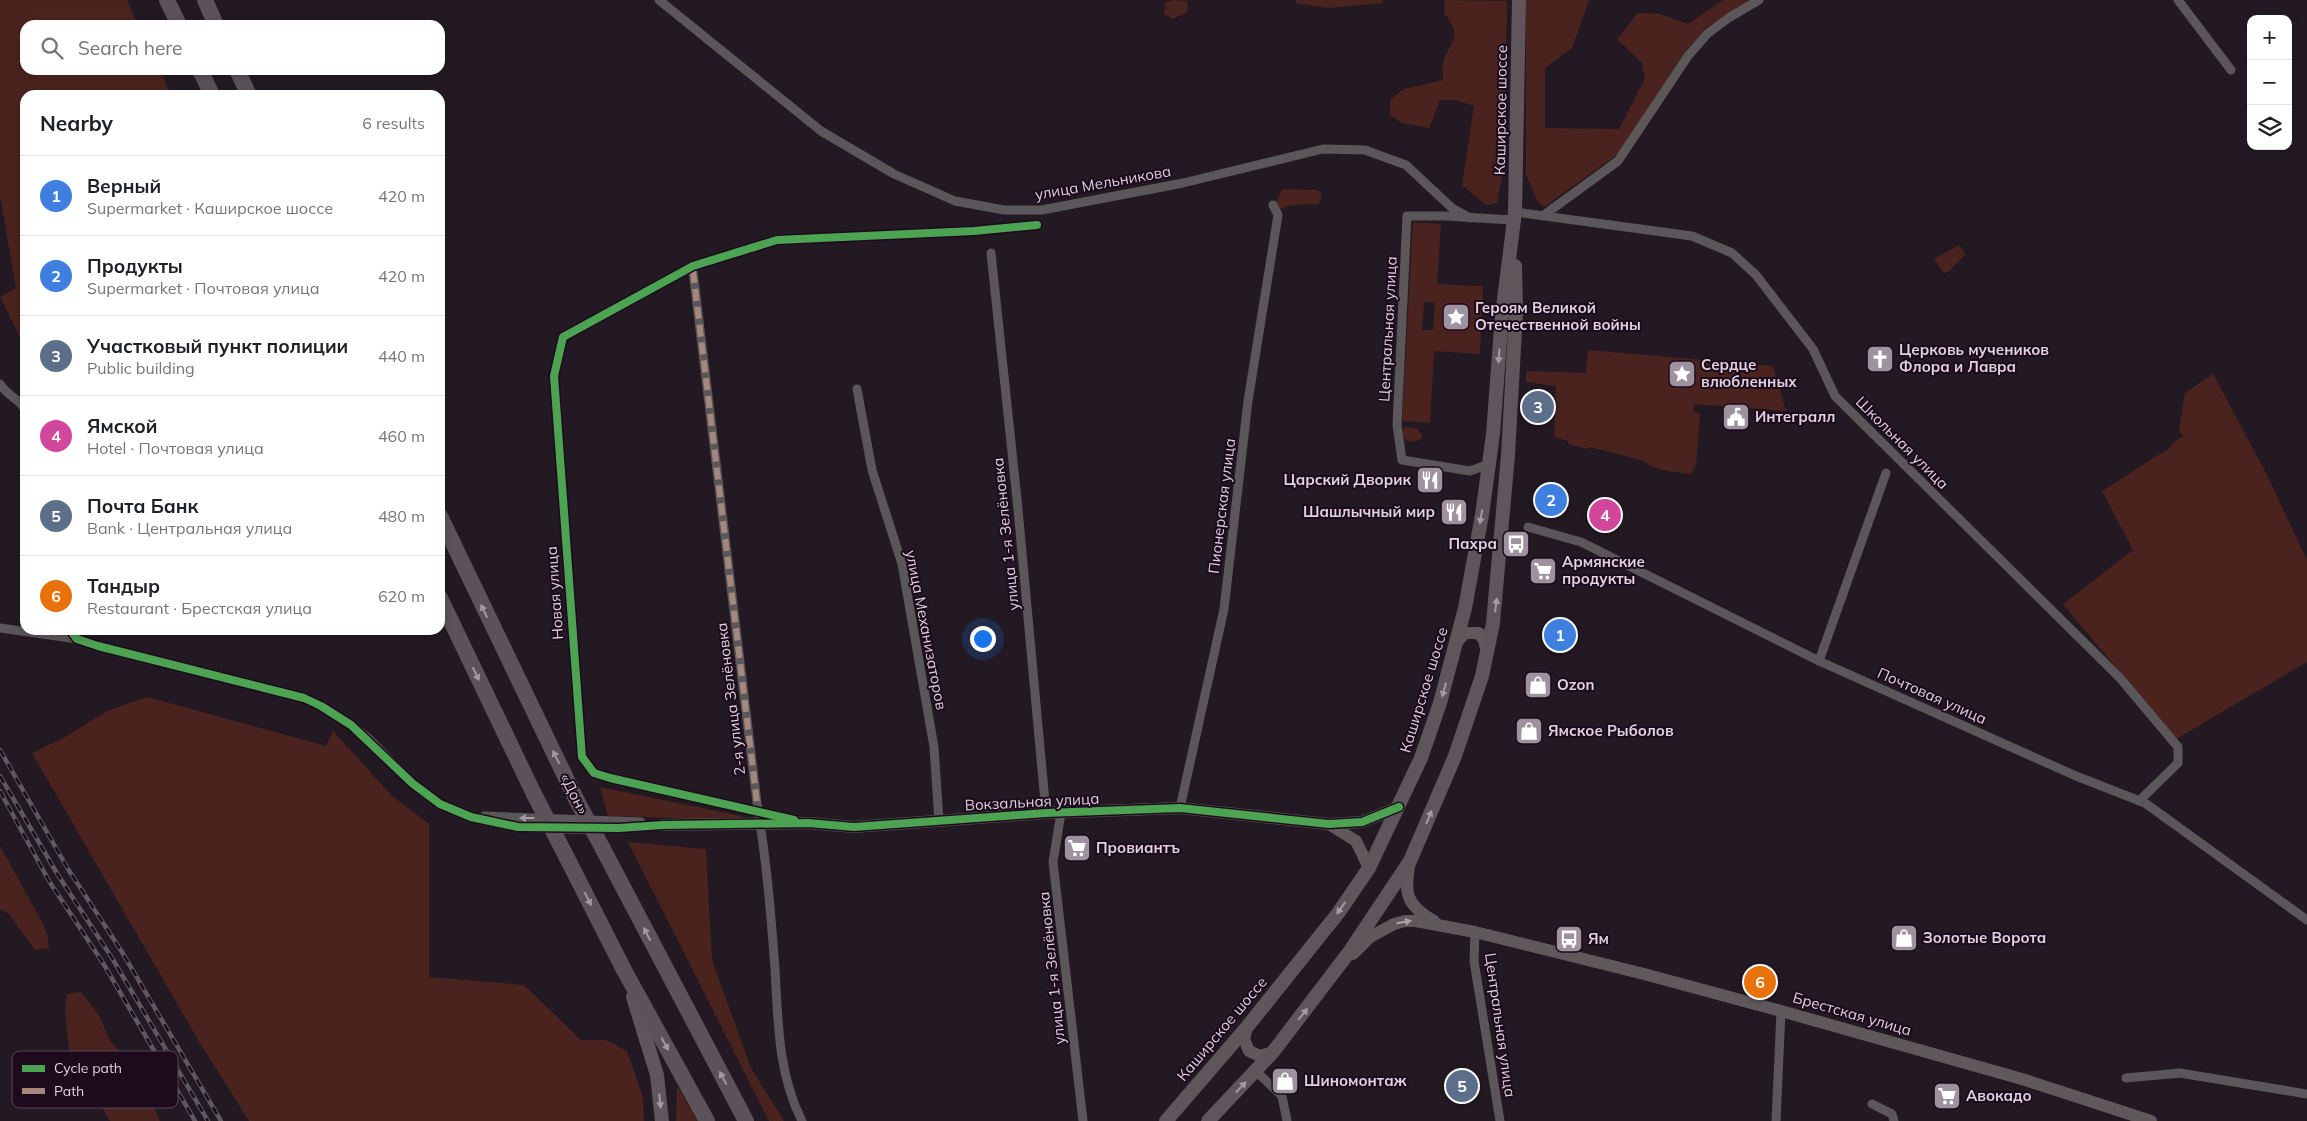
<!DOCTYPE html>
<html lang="en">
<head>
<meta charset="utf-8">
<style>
	:root { --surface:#fff; --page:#f2f2f2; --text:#202124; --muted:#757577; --line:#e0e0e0; --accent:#58545a }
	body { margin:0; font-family:Mulish,sans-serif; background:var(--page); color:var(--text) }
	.controls { position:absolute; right:15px; top:15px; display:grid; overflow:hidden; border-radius:10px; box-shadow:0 2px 8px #0003 }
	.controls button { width:45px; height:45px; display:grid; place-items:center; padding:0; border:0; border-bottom:1px solid var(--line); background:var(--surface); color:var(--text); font:25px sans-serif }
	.you { position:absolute; left:982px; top:638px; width:18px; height:18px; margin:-12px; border:4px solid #fff; border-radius:50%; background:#1a73e8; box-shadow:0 0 0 8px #1a73e833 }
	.badge { display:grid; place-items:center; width:32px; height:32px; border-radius:50%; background:var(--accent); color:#fff; font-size:16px; font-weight:700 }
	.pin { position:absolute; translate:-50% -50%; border:2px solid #fff; box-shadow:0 1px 5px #0006 }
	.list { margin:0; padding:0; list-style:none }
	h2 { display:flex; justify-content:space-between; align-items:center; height:65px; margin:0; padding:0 20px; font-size:21px }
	h2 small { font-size:16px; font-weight:400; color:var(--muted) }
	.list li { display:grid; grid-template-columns:32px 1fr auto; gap:15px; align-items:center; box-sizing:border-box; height:80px; padding:0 20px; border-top:1px solid var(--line) }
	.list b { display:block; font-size:19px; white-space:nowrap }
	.list p { margin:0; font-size:16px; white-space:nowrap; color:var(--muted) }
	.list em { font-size:16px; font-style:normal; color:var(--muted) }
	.icon { flex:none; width:28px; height:28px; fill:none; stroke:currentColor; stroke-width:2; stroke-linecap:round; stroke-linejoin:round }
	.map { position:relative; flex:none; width:2307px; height:1121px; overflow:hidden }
	.search { position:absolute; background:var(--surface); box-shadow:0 2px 8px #0003; left:20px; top:20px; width:425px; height:55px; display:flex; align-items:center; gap:12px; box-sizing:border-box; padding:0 18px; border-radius:15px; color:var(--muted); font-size:19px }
	.panel { position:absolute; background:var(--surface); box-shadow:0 2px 8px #0003; left:20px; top:90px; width:425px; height:545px; border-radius:15px }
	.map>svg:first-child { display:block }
</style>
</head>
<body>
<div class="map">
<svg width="2307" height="1121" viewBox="0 0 2307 1121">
	<rect width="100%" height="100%" fill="#231923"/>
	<g fill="#4b231e" fill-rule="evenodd">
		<path d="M0,0H127L138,25H25V70H160L171,95H25V347L0,297L16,288L0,195Z"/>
		<path d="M1174,0L1187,1L1188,11L1173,19L1164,14L1165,3Z"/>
		<path d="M1296,0H1383V3L1329,8L1295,3Z"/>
		<path d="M1445,0L1507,1L1504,164L1497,203L1486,205L1462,185L1474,106L1456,100H1440L1429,128L1402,123L1390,115V100L1404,89L1443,80C1443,75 1442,69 1443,64C1449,40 1465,39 1444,13Z"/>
		<path d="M1526,0H1589L1572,48L1545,68V128L1619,129L1645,79L1642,63L1617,39L1638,13L1660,14L1688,24L1723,0H1752L1706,28L1687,49L1618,154L1544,207L1537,201L1526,174Z"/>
		<path d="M1282,189L1316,190L1321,192V199L1318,204L1292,205L1280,209L1276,202Z"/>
		<path d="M1413,222L1441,224L1437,284L1483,286L1480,354L1434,351L1430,423L1402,421ZM1424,302L1435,303L1433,330H1422Z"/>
		<path d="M1959,245L1966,254L1949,271L1944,273L1934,259Z"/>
		<path d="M1588,350L1773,366L1786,411L1694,404L1693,411L1700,414L1696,465L1691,474C1679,473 1652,470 1644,461L1590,447L1588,449L1568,444V441L1554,437L1556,386L1526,382V371L1586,373Z"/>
		<path d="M2213,374L2266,473L2307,560V662L2176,739L2063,604L2133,550L2102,491L2171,447L2172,443L2183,436L2179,430L2185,393Z"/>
		<path d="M1404,427L1417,428L1422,435L1421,439L1413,442L1406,440L1402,434Z"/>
		<path d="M147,697L326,746L333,731L392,796L429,824V977L524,985L581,1040H606L627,1051L643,1097L644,1121H249L201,1045L32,753L65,737L107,711Z"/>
		<path d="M600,787L741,816V820L608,816Z"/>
		<path d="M628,842L706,849L712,960L751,1068L784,1121H769Z"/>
		<path d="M0,846L42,922L47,934L49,948L35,950L8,913L0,909Z"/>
		<path d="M81,992L99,1015L110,1041L121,1053L131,1082L144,1085L160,1121H110L97,1099L94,1086L69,1050L65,1008L67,994Z"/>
		<path d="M677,1085L697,1121H676Z"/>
	</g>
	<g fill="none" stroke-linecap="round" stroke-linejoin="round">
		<g stroke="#5b5659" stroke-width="9">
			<path d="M659,0L821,131L894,174L955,201L1004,210H1042L1183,183L1323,149L1365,150L1406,165L1452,208L1470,218"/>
			<path d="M2178,0L2231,70"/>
			<path d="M1515,212L1692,236L1732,253L1756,275L1813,349L1835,396L2120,678L2178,747V763L2139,801"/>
			<path d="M1544,215L1618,161L1688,56L1707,34L1730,17L1759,0"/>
			<path d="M991,253L1018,509L1046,813"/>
			<path d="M693,271L758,811C767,864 771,916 775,969C778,1021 778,1074 802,1121"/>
			<path d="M0,384C6,395 20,399 25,410"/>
			<path d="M857,389L872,470L902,564L934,747L939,821"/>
			<path d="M1489,464L1470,471L1402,460L1397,425L1407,216H1445L1513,220"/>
			<path d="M1528,527L1581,542L1819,661L2076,776L2145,803L2307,920"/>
			<path d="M0,628L77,639"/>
			<path d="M70,630L77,639L98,646L304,698C327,708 348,721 368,738C387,756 404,777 425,794C482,839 594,830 663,825"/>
			<path d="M1819,661L1886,473"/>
			<path d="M1180,808L1224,609L1248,401L1278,215L1273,205"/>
			<path d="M1061,813L1053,862L1083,1121"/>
			<path d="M484,816L641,822"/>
			<path d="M793,820L610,778L594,773L582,757L554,376L563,337L693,266L777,240L974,231L1037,225"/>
			<path d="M1475,932L1474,961L1500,1121"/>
			<path d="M1256,1071L1282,1096L1287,1121"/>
			<path d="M2126,1078L2180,1073L2307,1094"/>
			<path d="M1872,1104L1892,1114L1894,1121"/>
			<path d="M1776,1121L1781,1011"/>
		</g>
		<g stroke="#5f595c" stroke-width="12">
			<path d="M1456,643L1465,633H1479L1484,640L1487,653"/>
			<path d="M1329,824L1356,841L1369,868"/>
			<path d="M663,825L808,823L854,827L1046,813L1180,808L1329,824L1362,822L1399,807"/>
			<path d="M1410,861C1404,892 1405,905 1434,921"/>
			<path d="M1353,954L1370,937L1394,924L1405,921H1416L1475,932L1644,974L1781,1011L2022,1079L2151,1121"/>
			<path d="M1247,1027L1244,1039L1249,1051L1260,1056L1273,1052"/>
		</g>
		<g stroke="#5e565b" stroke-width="14">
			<path d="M633,997L657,1075L662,1121"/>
			<path d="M1166,1121L1247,1027L1339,912L1369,868L1421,758L1440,703L1465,608L1482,515L1493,434L1502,315L1515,212L1519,0"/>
			<path d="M1208,1121L1273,1052L1350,951L1410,861L1455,756L1482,676L1493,623L1508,455L1516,312L1515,266"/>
		</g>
		<g stroke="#5c5259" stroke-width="16">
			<path d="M167,0L179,25"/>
			<path d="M205,0L216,25"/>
			<path d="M200,70L212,95"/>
			<path d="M237,70L249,95"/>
			<path d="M440,516L577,801"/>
			<path d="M440,598L534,794"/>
			<path d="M603,849L746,1121"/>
			<path d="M566,856L624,970L707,1121"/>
		</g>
		<g stroke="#5e595e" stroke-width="4.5">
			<g id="rail">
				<path d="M0,750L68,869L122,952L221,1121"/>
				<path d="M0,776L58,875L112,958L208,1121"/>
				<path d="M0,791L49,881L103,963L195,1121"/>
			</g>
		</g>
		<use href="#rail" stroke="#1d0b1d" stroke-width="2.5" stroke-dasharray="8" stroke-linecap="butt"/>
		<g stroke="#5c5259" stroke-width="16">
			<path d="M534,794L566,856"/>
			<path d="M577,801L603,849"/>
		</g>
		<path stroke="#a5887d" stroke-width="6" stroke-dasharray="12 6" stroke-linecap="butt" d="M693,271L758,811"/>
		<g stroke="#1d0b1d" stroke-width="11">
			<g id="cycleway">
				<path d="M70,630L77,639L98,646L304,698L321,706L351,725L412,783L440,804L471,817L518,827L619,828L663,825L808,823L854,827L1046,813L1180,808L1329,824L1362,822L1399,807"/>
				<path d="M794,820L610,778L594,773L582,757L554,376L563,337L693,266L777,240L974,231L1037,225"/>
			</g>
		</g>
		<use href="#cycleway" stroke="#4ca352" stroke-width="8"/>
	</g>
	<defs><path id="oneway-solid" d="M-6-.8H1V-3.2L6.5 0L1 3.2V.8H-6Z" transform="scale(1.25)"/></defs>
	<g fill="#a59ba4">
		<use href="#oneway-solid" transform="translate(1499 356) rotate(94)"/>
		<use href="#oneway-solid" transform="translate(1481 517) rotate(99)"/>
		<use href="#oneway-solid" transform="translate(1496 605) rotate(-83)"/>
		<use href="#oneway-solid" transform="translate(1444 690) rotate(105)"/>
		<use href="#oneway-solid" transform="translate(1429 817) rotate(-68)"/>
		<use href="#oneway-solid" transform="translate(1341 908) rotate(125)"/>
		<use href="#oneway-solid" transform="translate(1303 1014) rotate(-51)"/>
		<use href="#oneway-solid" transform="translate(1241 1087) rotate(-46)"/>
		<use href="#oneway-solid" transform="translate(660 1101) rotate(84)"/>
	</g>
	<g fill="#a499a3">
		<use href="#oneway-solid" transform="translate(484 611) rotate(-115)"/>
		<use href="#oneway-solid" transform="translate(476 674) rotate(64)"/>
		<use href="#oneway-solid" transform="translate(556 757) rotate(-116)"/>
		<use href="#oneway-solid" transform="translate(588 899) rotate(63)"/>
		<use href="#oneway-solid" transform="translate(647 934) rotate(-117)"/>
		<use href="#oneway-solid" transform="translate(665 1044) rotate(61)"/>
		<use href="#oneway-solid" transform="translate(723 1078) rotate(-118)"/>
	</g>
	<use fill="#a49ba3" href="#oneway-solid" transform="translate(527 818) rotate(-180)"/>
	<use fill="#aca2ab" href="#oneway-solid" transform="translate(1404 922) rotate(-10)"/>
	<defs>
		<g id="sight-square" transform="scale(1.4375)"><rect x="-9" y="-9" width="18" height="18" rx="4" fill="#9d929d" stroke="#1d0b1d"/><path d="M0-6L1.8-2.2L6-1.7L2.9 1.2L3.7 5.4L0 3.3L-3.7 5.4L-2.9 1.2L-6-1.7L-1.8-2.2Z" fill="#fff"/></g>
		<g id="church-square" transform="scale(1.4375)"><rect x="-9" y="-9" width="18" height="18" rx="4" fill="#9d929d" stroke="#1d0b1d"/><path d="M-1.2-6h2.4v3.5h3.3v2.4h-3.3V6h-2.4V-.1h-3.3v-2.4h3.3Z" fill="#fff"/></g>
		<g id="civic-square" transform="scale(1.4375)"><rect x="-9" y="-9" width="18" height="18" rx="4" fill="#9d929d" stroke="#1d0b1d"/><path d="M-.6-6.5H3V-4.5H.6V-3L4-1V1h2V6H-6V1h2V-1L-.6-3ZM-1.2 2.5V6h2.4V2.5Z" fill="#fff"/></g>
		<g id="restaurant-square" transform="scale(1.4375)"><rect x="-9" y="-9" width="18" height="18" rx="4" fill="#9d929d" stroke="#1d0b1d"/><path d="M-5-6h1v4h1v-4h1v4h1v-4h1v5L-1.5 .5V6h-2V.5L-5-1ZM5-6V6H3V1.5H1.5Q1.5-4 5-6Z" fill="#fff"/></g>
		<g id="bus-square" transform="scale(1.4375)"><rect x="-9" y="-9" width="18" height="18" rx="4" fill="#9d929d" stroke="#1d0b1d"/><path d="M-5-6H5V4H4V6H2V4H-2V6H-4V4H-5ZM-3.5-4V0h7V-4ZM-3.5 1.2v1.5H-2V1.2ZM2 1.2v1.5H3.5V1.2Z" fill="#fff"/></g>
		<g id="supermarket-square" transform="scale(1.4375)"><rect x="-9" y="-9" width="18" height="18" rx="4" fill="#9d929d" stroke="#1d0b1d"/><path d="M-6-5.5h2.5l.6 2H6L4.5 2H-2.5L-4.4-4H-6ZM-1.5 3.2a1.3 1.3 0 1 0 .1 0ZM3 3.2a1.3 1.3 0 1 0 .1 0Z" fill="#fff"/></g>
		<g id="shop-square" transform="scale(1.4375)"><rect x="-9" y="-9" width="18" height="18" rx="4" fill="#9d929d" stroke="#1d0b1d"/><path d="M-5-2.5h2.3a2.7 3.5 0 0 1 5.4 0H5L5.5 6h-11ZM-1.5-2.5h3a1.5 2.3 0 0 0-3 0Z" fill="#fff"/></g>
	</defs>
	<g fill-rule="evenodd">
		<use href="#sight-square" x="1456" y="317"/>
		<use href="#church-square" x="1880" y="359"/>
		<use href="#sight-square" x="1682" y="374"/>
		<use href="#civic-square" x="1736" y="417"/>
		<use href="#restaurant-square" x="1430" y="480"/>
		<use href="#restaurant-square" x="1454" y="512"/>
		<use href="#bus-square" x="1516" y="544"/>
		<use href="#supermarket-square" x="1543" y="571"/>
		<use href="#shop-square" x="1538" y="685"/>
		<use href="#shop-square" x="1529" y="731"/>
		<use href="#supermarket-square" x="1077" y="848"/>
		<use href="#shop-square" x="1904" y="938"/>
		<use href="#bus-square" x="1569" y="939"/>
		<use href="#shop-square" x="1285" y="1081"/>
		<use href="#supermarket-square" x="1947" y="1096"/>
	</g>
	<g text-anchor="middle" stroke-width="4" stroke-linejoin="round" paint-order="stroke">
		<g font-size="15" fill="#dfd3df" stroke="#1d0b1d">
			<text transform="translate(1501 110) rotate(-89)" y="5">Каширское шоссе</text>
			<text transform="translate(1103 183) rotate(-10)" y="5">улица Мельникова</text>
			<text transform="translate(1388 329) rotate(-87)" y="5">Центральная улица</text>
			<text transform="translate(1902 443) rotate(45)" y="5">Школьная улица</text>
			<text transform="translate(1222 506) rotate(-83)" y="5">Пионерская улица</text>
			<text transform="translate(1006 534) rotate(-96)" y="5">улица 1-я Зелёновка</text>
			<text transform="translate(555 593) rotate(-94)" y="5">Новая улица</text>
			<text transform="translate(926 630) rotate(79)" y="5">улица Механизаторов</text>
			<text transform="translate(1424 690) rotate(-73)" y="5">Каширское шоссе</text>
			<text transform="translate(1932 696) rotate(24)" y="5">Почтовая улица</text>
			<text transform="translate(731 699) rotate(-97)" y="5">2-я улица Зелёновка</text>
			<text transform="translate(574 794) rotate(63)" y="5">«Дон»</text>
			<text transform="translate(1032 802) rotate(-3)" y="5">Вокзальная улица</text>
			<text transform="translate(1052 968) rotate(-96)" y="5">улица 1-я Зелёновка</text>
			<text transform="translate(1852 1014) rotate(16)" y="5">Брестская улица</text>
			<text transform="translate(1500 1025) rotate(82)" y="5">Центральная улица</text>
			<text transform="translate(1222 1029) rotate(-50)" y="5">Каширское шоссе</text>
		</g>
		<g font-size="15" font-weight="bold" fill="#dfd3df" stroke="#1d0b1d" text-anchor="start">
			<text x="1475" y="313">Героям Великой<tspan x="1475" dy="17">Отечественной войны</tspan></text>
			<text x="1899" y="355">Церковь мучеников<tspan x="1899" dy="17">Флора и Лавра</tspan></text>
			<text x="1701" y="370">Сердце<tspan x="1701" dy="17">влюбленных</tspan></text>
			<text x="1755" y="422">Интегралл</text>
			<text x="1411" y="485" text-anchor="end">Царский Дворик</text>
			<text x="1435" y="517" text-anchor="end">Шашлычный мир</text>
			<text x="1497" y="549" text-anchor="end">Пахра</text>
			<text x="1562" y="567">Армянские<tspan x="1562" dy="17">продукты</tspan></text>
			<text x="1557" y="690">Ozon</text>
			<text x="1548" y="736">Ямское Рыболов</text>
			<text x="1096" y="853">Провиантъ</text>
			<text x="1923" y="943">Золотые Ворота</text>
			<text x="1588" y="944">Ям</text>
			<text x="1304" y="1086">Шиномонтаж</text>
			<text x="1966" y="1101">Авокадо</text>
		</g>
	</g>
	<rect x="12" y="1051" width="166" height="57" rx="8" fill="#1d0b1d" stroke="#574757" stroke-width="1"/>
	<rect x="22" y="1065" width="23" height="7" fill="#4ca352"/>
	<rect x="22" y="1088" width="23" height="6" fill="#a5887d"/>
	<g font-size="14" fill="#dfd3df">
		<text x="54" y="1073">Cycle path</text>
		<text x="54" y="1096">Path</text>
	</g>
</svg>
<div class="controls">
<button>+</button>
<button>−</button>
<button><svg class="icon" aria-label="layers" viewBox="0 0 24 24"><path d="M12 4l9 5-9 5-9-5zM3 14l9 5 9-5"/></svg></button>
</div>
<div class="you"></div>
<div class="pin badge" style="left:1560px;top:635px;background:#3f7fe0">1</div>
<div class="pin badge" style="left:1551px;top:500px;background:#3f7fe0">2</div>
<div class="pin badge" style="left:1538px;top:407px;background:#5c6f8a">3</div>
<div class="pin badge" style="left:1605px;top:515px;background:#d1479c">4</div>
<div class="pin badge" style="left:1462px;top:1086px;background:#5c6f8a">5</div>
<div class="pin badge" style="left:1760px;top:982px;background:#e8710a">6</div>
<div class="search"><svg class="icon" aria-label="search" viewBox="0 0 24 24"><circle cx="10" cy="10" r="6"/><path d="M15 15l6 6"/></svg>Search here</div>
<section class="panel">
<h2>Nearby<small>6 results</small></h2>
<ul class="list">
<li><span class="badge" style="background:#3f7fe0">1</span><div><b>Верный</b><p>Supermarket · Каширское шоссе</p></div><em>420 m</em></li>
<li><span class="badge" style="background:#3f7fe0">2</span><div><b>Продукты</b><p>Supermarket · Почтовая улица</p></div><em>420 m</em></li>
<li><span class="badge" style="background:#5c6f8a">3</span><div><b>Участковый пункт полиции</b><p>Public building</p></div><em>440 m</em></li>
<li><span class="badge" style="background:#d1479c">4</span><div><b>Ямской</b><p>Hotel · Почтовая улица</p></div><em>460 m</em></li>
<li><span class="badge" style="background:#5c6f8a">5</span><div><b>Почта Банк</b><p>Bank · Центральная улица</p></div><em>480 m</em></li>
<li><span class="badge" style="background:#e8710a">6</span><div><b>Тандыр</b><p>Restaurant · Брестская улица</p></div><em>620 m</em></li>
</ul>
</section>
</div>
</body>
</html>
